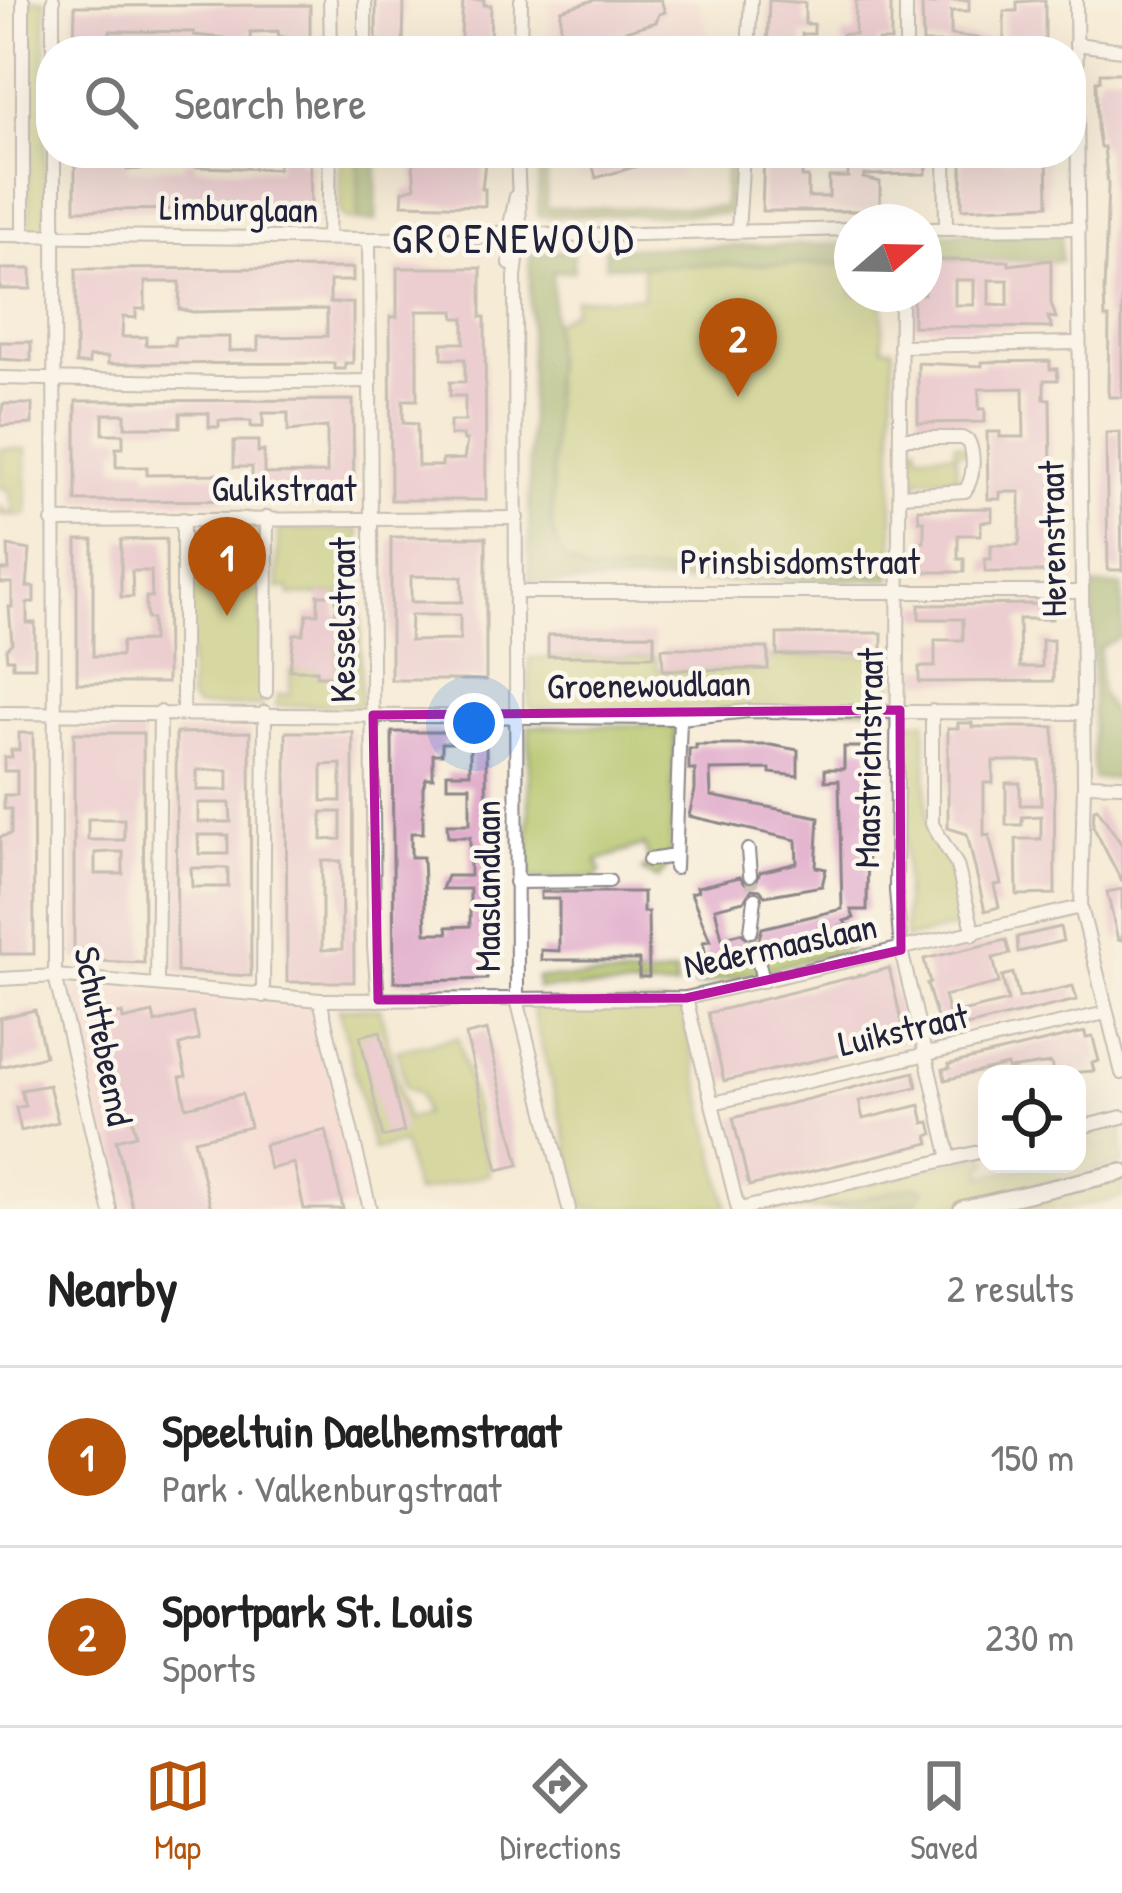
<!DOCTYPE html>
<html lang="en">
<head>
<meta charset="utf-8">
<style>
	:root { --surface:#fff; --page:#f2f2f2; --text:#222; --muted:#767676; --line:#e0e0e0; --accent:#b45309 }
	body { margin:0; font-family:"Patrick Hand",sans-serif; background:var(--page); color:var(--text) }
	.controls { position:absolute; right:36px; bottom:36px; display:grid; overflow:hidden; border-radius:24px; box-shadow:0 12px 48px #0002 }
	.controls button { width:108px; height:108px; display:grid; place-items:center; padding:0; border:0; border-bottom:3px solid var(--line); background:var(--surface); color:var(--text); font:60px sans-serif }
	.compass { position:absolute; left:834px; top:204px; width:108px; height:108px; border-radius:50%; background:var(--surface); box-shadow:0 12px 48px #0002; rotate:70deg }
	.you { position:absolute; left:474px; top:723px; width:42px; height:42px; margin:-30px; border:9px solid #fff; border-radius:50%; background:#1a73e8; box-shadow:0 0 0 18px #1a73e833 }
	.badge { display:grid; place-items:center; width:78px; height:78px; border-radius:50%; background:var(--accent); color:#fff; font-size:39px; font-weight:700 }
	.pin { position:absolute; translate:-50% -99px; filter:drop-shadow(0 3px 6px #0008) }
	.pin::after { content:''; position:absolute; top:63px; width:42px; height:36px; background:inherit; clip-path:polygon(0 0,100% 0,50% 100%) }
	.list { margin:0; padding:0; list-style:none }
	h2 { display:flex; justify-content:space-between; align-items:center; height:156px; margin:0; padding:0 48px; font-size:51px }
	h2 small { font-size:39px; font-weight:400; color:var(--muted) }
	.list li { display:grid; grid-template-columns:78px 1fr auto; gap:36px; align-items:center; box-sizing:border-box; height:180px; padding:0 48px; border-top:3px solid var(--line) }
	.list b { display:block; font-size:45px; white-space:nowrap }
	.list p { margin:0; font-size:39px; white-space:nowrap; color:var(--muted) }
	.list em { font-size:39px; font-style:normal; color:var(--muted) }
	.icon { flex:none; width:66px; height:66px; fill:none; stroke:currentColor; stroke-width:2; stroke-linecap:round; stroke-linejoin:round }
	.map { position:relative; flex:none; width:1122px; height:1209px; overflow:hidden }
	.search { position:absolute; background:var(--surface); box-shadow:0 12px 48px #0002; left:36px; right:36px; top:36px; height:132px; display:flex; align-items:center; gap:30px; box-sizing:border-box; padding:0 42px; border-radius:48px; color:var(--muted); font-size:45px }
	.sheet { height:516px; background:var(--surface) }
	nav { display:flex; justify-content:space-around; align-items:center; box-sizing:border-box; height:168px; border-top:3px solid var(--line); background:var(--surface); font-size:33px; color:var(--muted) }
	nav a { display:grid; justify-items:center; gap:6px }
	nav .on { color:var(--accent) }
	.map>svg:first-child { display:block }
</style>
</head>
<body>
<div class="map">
<svg width="1122" height="1209" viewBox="0 0 1122 1209">
	<rect width="100%" height="100%" fill="#fbf7ec"/>
	<filter id="ink" filterUnits="userSpaceOnUse"><feTurbulence type="fractalNoise" baseFrequency=".00833" numOctaves="2"/><feDisplacementMap in="SourceGraphic" scale="24" xChannelSelector="R" yChannelSelector="G"/><feConvolveMatrix kernelMatrix="1 2 1 2 8 2 1 2 1" color-interpolation-filters="sRGB"/></filter>
	<filter id="wash" filterUnits="userSpaceOnUse"><feTurbulence type="fractalNoise" baseFrequency=".004" numOctaves="4" result="noise"/><feDisplacementMap in="SourceGraphic" scale="48" xChannelSelector="R" yChannelSelector="G"/><feGaussianBlur stdDeviation="2.7" result="paint"/><feColorMatrix in="noise" values="0 0 0 0 0 0 0 0 0 0 0 0 0 0 0 0 0 1.4 0 .05"/><feComposite in="paint" operator="in"/></filter>
	<g filter="url(#wash)">
		<rect width="100%" height="100%" fill="#f6ebd6"/>
		<g fill="#f6cfd6">
			<path d="M550,0H698L713,50L549,51Z"/>
			<path d="M577,153H680L679,178H577Z"/>
			<path d="M76,986L314,1008L363,1209H122L71,994Z"/>
		</g>
		<g fill="#b1c164" stroke="#6a7250" stroke-width="3">
			<path d="M28,0H45L46,232L29,231Z"/>
			<path d="M359,153L358,221L348,220L340,214V154Z"/>
			<path d="M700,264H852V294H883V347L893,348V570L587,573L564,559L552,531L553,323L573,311L575,299L643,297V266Z"/>
			<path d="M955,443L964,446L967,452L956,453L957,478L966,479L963,486L954,488L953,478H918L917,489H911V444H917L918,453H954Z"/>
			<path d="M0,449H26L27,515H0V506L7,513L14,510L8,489L0,488Z"/>
			<path d="M257,528L262,533V706L196,707L189,698L192,529Z"/>
			<path d="M278,529L359,530L361,705L276,706L277,695L290,694V670L317,666L318,676H336V645H347V627L354,626V595H290L289,588H278Z"/>
			<path d="M892,655V708L533,709L529,705V658L655,657L658,670H762L763,657Z"/>
			<path d="M925,721L927,821L932,838L954,870L966,920L965,925L905,939V723Z"/>
			<path d="M675,725L670,862L658,879L642,871L650,863L644,845L597,861L601,871L596,878L529,879V726Z"/>
			<path d="M848,933L851,949L696,986L688,975L698,973V969Z"/>
			<path d="M676,973V988H537V978L649,977Z"/>
			<path d="M535,1005H682L727,1207L585,1209L533,1013Z"/>
			<path d="M339,1008H380L406,1119L424,1114L419,1093L406,1088L397,1050L458,1037L490,1174L415,1193L403,1143L373,1150Z"/>
			<path d="M1122,1122V1164L936,1209H886L917,1201L914,1186L821,1209H755L987,1154V1164H990L983,1166V1176L1042,1164H1077V1154L1091,1149L1094,1143L1077,1145V1133Z"/>
			<path d="M1122,1179V1197L1069,1209H995Z"/>
		</g>
		<g fill="#8ca75a" stroke="#57644a" stroke-width="3">
			<path d="M377,153L376,221H358L359,154L340,153Z"/>
			<path d="M539,153H547L546,208L724,207L726,153H736L735,214L538,216Z"/>
			<path d="M1061,228V261L924,259V234Z"/>
			<path d="M852,244V264L606,266L605,248Z"/>
			<path d="M573,249L574,271L553,272L552,531L564,559L587,573L892,570V579L529,584L530,255Z"/>
			<path d="M1092,586H1122V636L1100,648V691L1122,733V778L1093,779Z"/>
			<path d="M914,1186L924,1190L917,1201L886,1209H821Z"/>
		</g>
		<g id="blocks">
			<g fill="#e0a9ca" fill-rule="evenodd">
				<path d="M376,0H404L403,51H393V45L376,44Z"/>
				<path d="M463,0H484V5H491L490,51H460Z"/>
				<path d="M594,0H661L665,12L659,14L656,22L612,35L617,51H560L561,10Z"/>
				<path d="M769,0L805,3V24H814V34H802L803,49L767,51Z"/>
				<path d="M856,0L891,2V41H878V51L842,47V34H855Z"/>
				<path d="M935,0H969V11H951V35L994,40H1004V11H1017V2L1045,0V51H947V43H923L922,4H935Z"/>
				<path d="M310,5V51H298V40L279,36L278,31L250,32L251,48H224V38L194,35V32L110,31V51H93V41H74L75,6Z"/>
				<path d="M1100,73H1122V397H1109L1108,391L1109,318H1105L1104,292L1108,185L1104,147H1100L1097,127L1096,81H1100Z"/>
				<path d="M75,153H127V170L184,167V161H195V167L278,169L279,153H299V162H310L311,209H305V218H279V209L75,210Z"/>
				<path d="M412,153H486L482,189H485V206L402,204L403,191L415,187Z"/>
				<path d="M589,153H672V156L596,178Z"/>
				<path d="M764,153H777V160H802V177H808V197H829V177H848V153H857V157L915,153L927,155V168L925,174L864,175L863,178L880,182V211H762Z"/>
				<path d="M962,153H983V157L995,159H1025V153H1047L1048,205L962,209Z"/>
				<path d="M941,260L1009,261V265L1051,260V303L1056,318L1048,317L1052,328L913,326V294H924V264ZM955,280H974V305H955ZM989,280H1008V305L989,304Z"/>
				<path d="M353,268V281H330V303H353V363H345V369H334V363L108,364V357H89V364H76V269ZM145,282H180L179,309L193,312L327,309V336L258,337V350L229,351V337H175V345H146V337H122L123,317L136,318V309H145Z"/>
				<path d="M397,268H481V317H485L486,500H391L390,317H397ZM417,311H454L455,318H464V343H442V359H465V382H450V396H465V421H450V435H463L464,440H467L464,459L442,460V466H418L417,424L403,423V400H417Z"/>
				<rect x="0" y="269" width="31" height="20"/>
				<path d="M0,342H31V361L0,359Z"/>
				<path d="M1050,361V369H1057L1058,380H1044V399H1050L1052,552H1059L1060,565H1052V572H985V559H991V545H1018L1020,539V492H1000V499H988L987,432H1000V437H1024L1023,388L979,389V409H985V422L918,423V363L982,366V362Z"/>
				<path d="M353,400L354,500L76,501V401ZM180,413H209V427H219V421H251V427H263V413H288V431L327,427V473L264,474V451L258,452V441H234V467H252V487H230V474L147,475V467H116V448H123V434H103V414H125V427H180Z"/>
				<path d="M3,404H32V424L0,426Z"/>
				<path d="M1120,432L1122,570H1108L1106,433Z"/>
				<path d="M992,508V521L981,522V535H958V559H964V572H919V542H924V521H919L918,509Z"/>
				<path d="M391,537H486V680H391ZM411,576L462,577V602H411ZM411,615H460V640L410,641Z"/>
				<path d="M166,539L167,683H77V540H93V656H121L122,642L152,641V619H147L146,608V597H152L151,571H132L133,597H121V540Z"/>
				<path d="M8,546L30,550L27,587H34V602L27,603V623H35V667H13V659H7L6,649L12,643L9,607H12V583H0V570H9Z"/>
				<path d="M318,595H336V615H347V645H336V676H317V670H290L294,634H303L307,614H318Z"/>
				<path d="M1053,604L1052,619H1019L1020,667H1042V640H1053V681L919,682V667H935V640H963V619H919V605Z"/>
				<path d="M858,633H882V655H777V634Z"/>
				<path d="M654,634V656H548V635Z"/>
				<path d="M662,648H768V669L663,670Z"/>
				<path d="M958,723H972V727H1054L1055,894L1017,895L1016,839H1041V816L1022,817V825H1006V783H1020V805H1041L1040,761H993V783H984V836L989,835L1001,884L994,885L999,907L985,911L967,834L948,828V728H958Z"/>
				<path d="M450,727H467L471,734H486L487,979L394,982L392,732H450ZM442,743H470V773H447V786H470V824H447L448,837H470V876H447L442,889H470V926L447,927L448,933H426L423,857H411V833H423V787L426,778H433V754H442Z"/>
				<path d="M250,732L251,976L177,972L176,733ZM197,770H228V790H197ZM198,803H230L231,822H198ZM198,835H228V854H199ZM191,868H228V887H192Z"/>
				<path d="M286,732H353L354,982H287ZM341,764V801H322V765ZM322,812H341V839L322,840ZM322,861H341L342,949L322,950Z"/>
				<path d="M19,733H33L34,954H0V837L11,834V809H4V795H17V771H4V757H12L11,750H19Z"/>
				<path d="M74,733H143L144,963L74,960ZM88,819H124V840H88ZM109,852H123V874H95V853Z"/>
				<path d="M696,745H771L798,750V776L770,773V769L710,770L711,796L819,817L816,867L826,869L822,886L765,896L760,890L752,889L744,901L715,908L722,938L741,933L751,941L759,938L762,928L842,909L839,780L825,781V769H844V747H869L867,910H851L854,918L844,921L848,927L839,926L841,935L767,952L756,945L749,948L747,957L716,964L715,960L707,961L703,942L710,941L691,893L698,891L697,887L740,877L747,885L755,884L760,872L797,863L796,840L689,816L695,790V770H689V749H696Z"/>
				<path d="M1097,808L1122,845V882L1093,826L1094,809Z"/>
				<path d="M1122,889V940H1118L1107,892Z"/>
				<path d="M541,892H643V912H648L649,977H639V960H541V950L559,951V899H541Z"/>
				<path d="M1060,927L1063,941L1018,952L1017,937Z"/>
				<path d="M1006,940L1010,954L993,958L999,983L944,996L949,1015L1008,1001L1002,976L1013,973L1019,998L1073,986L1077,1000L941,1032L927,984L930,983L924,959Z"/>
				<path d="M889,968L906,1040L724,1081L708,1013Z"/>
				<path d="M35,1010L45,1056L0,1067V1018Z"/>
				<path d="M122,1013L123,1020L153,1013L155,1023L193,1013L199,1040L179,1045L186,1076L180,1077L186,1107L242,1094L250,1127L194,1140L211,1209H133L116,1140L136,1135L131,1113L122,1115L105,1044L101,1045L99,1034L103,1033L100,1018Z"/>
				<path d="M487,1030L519,1165L498,1170L466,1035Z"/>
				<path d="M380,1031L404,1132L383,1137L360,1036Z"/>
				<path d="M1085,1032L1086,1038L1093,1037L1095,1046L1099,1061L1092,1063L1094,1071L1054,1074L1051,1063L1008,1069L1007,1065L945,1080L943,1069L950,1068L949,1064Z"/>
				<path d="M914,1072L917,1087L859,1101L863,1119L920,1105L924,1123L930,1122L933,1134L928,1136L930,1143L749,1186L733,1118Z"/>
				<path d="M49,1085L58,1122L21,1131L16,1108L25,1106L21,1090Z"/>
				<path d="M326,1130L343,1209H304L294,1163L270,1169L264,1145Z"/>
			</g>
		</g>
	</g>
	<g filter="url(#ink)">
		<use href="#blocks" fill-opacity="0" stroke="#8c8688" stroke-width="3"/>
		<g fill="none" stroke-linecap="round" stroke-linejoin="round">
			<g stroke="#ccc3b7" stroke-width="12" stroke-dasharray="12 6" stroke-linecap="butt">
				<path d="M750,875L755,899"/>
				<path d="M751,931L757,955"/>
			</g>
			<g stroke="#8c8688" stroke-width="16">
				<g id="minor">
					<path d="M23,0V236"/>
					<path d="M53,0V51"/>
					<path d="M330,0L331,51"/>
					<path d="M906,0V51"/>
					<path d="M1076,0L1084,784L1081,907L1122,1073"/>
					<path d="M1076,44L1122,50"/>
					<path d="M365,51V0"/>
					<path d="M520,51L521,0"/>
					<path d="M748,51L751,0"/>
					<path d="M54,153L55,976L110,1209"/>
					<path d="M517,153L520,225"/>
					<path d="M945,153L946,229"/>
					<path d="M924,229L1079,228"/>
					<path d="M527,231L555,236"/>
					<path d="M738,231L743,153"/>
					<path d="M0,235L369,239L478,238L502,232"/>
					<path d="M328,239L330,153"/>
					<path d="M369,239L374,947L378,1000"/>
					<path d="M527,244L555,236L852,229"/>
					<path d="M518,252L515,277L517,999L569,1209"/>
					<path d="M510,264V251L501,238L510,225L516,196"/>
					<path d="M901,294L896,890L901,950L950,1159"/>
					<path d="M900,346L1079,343"/>
					<path d="M0,378L220,383L370,381"/>
					<path d="M901,438H962L969,442C975,456 974,478 965,491L901,495"/>
					<path d="M52,521L517,518"/>
					<path d="M517,592H1082"/>
					<path d="M266,692L267,517"/>
					<path d="M932,711V824L957,865L974,934"/>
					<path d="M183,712V519"/>
					<path d="M0,713L680,718L749,711L1083,713"/>
					<path d="M1084,784L1122,785"/>
					<path d="M748,850L750,875"/>
					<path d="M649,860L675,856"/>
					<path d="M675,868L680,718"/>
					<path d="M515,882L609,881"/>
					<path d="M751,931L755,899"/>
					<path d="M757,955L763,981"/>
					<path d="M0,979L55,976L320,1000L686,998L1081,907"/>
					<path d="M157,985L160,712"/>
					<path d="M263,996L265,712"/>
					<path d="M686,998L738,1209"/>
					<path d="M320,1000L370,1209"/>
					<path d="M713,1103L1106,1013"/>
					<path d="M1077,1128L1122,1117"/>
					<path d="M740,1209L987,1150"/>
				</g>
			</g>
			<g stroke="#8c8688" stroke-width="20">
				<path id="major" d="M962,1209L1122,1172"/>
			</g>
			<use href="#minor" stroke="#fff" stroke-width="12"/>
			<use href="#major" stroke="#fff" stroke-width="15"/>
		</g>
	</g>
	<path d="M0 0H1122V1209H0ZM900,710L901,950L686,998L378,1000L373,715Z" fill="#f6ebd6" fill-opacity=".55" fill-rule="evenodd"/>
	<path fill="none" stroke="#b5179e" stroke-width="9" stroke-linejoin="round" d="M900,710L901,950L686,998L378,1000L373,715Z"/>
	<g text-anchor="middle" stroke-width="9" stroke-linejoin="round" paint-order="stroke">
		<g font-size="36" fill="#22223b" stroke="#fbf7ec">
			<text transform="translate(239 208) rotate(1)" y="13">Limburglaan</text>
			<text x="284" y="501">Gulikstraat</text>
			<text transform="translate(1052 539) rotate(-91)" y="13">Herenstraat</text>
			<text x="800" y="574">Prinsbisdomstraat</text>
			<text transform="translate(342 620) rotate(-90)" y="13">Kesselstraat</text>
			<text transform="translate(649 684) rotate(-1)" y="13">Groenewoudlaan</text>
			<text transform="translate(868 758) rotate(-89)" y="13">Maastrichtstraat</text>
			<text transform="translate(487 886) rotate(-90)" y="13">Maaslandlaan</text>
			<text transform="translate(780 945) rotate(-12)" y="13">Nedermaaslaan</text>
			<text transform="translate(903 1029) rotate(-13)" y="13">Luikstraat</text>
			<text transform="translate(104 1036) rotate(79)" y="13">Schuttebeemd</text>
		</g>
		<g font-size="42" letter-spacing="3" fill="#22223b" stroke="#fbf7ec">
			<text x="514" y="253">GROENEWOUD</text>
		</g>
	</g>
</svg>
<div class="controls">
<button><svg class="icon" aria-label="locate" viewBox="0 0 24 24"><circle cx="12" cy="12" r="6"/><path d="M12 2v4M12 18v4M2 12h4M18 12h4"/></svg></button>
</div>
<svg class="compass" viewBox="-18 -18 36 36"><path d="M0-13l5 13h-10z" fill="#e53935"/><path d="M0 13l5-13h-10z" fill="#767676"/></svg>
<div class="you"></div>
<div class="pin badge" style="left:227px;top:616px">1</div>
<div class="pin badge" style="left:738px;top:397px">2</div>
<div class="search"><svg class="icon" aria-label="search" viewBox="0 0 24 24"><circle cx="10" cy="10" r="6"/><path d="M15 15l6 6"/></svg>Search here</div>
</div>
<section class="sheet">
<h2>Nearby<small>2 results</small></h2>
<ul class="list">
<li><span class="badge">1</span><div><b>Speeltuin Daelhemstraat</b><p>Park · Valkenburgstraat</p></div><em>150 m</em></li>
<li><span class="badge">2</span><div><b>Sportpark St. Louis</b><p>Sports</p></div><em>230 m</em></li>
</ul>
</section>
<nav>
<a class="on"><svg class="icon" aria-label="map" viewBox="0 0 24 24"><path d="M3 6l6-2 6 2 6-2v14l-6 2-6-2-6 2zM9 4v14M15 6v14"/></svg>Map</a>
<a><svg class="icon" aria-label="directions" viewBox="0 0 24 24"><path d="M12 3l9 9-9 9-9-9zM9 14v-3h6M13 9l2 2-2 2"/></svg>Directions</a>
<a><svg class="icon" aria-label="saved" viewBox="0 0 24 24"><path d="M7 4h10v16l-5-4-5 4z"/></svg>Saved</a>
</nav>
</body>
</html>
